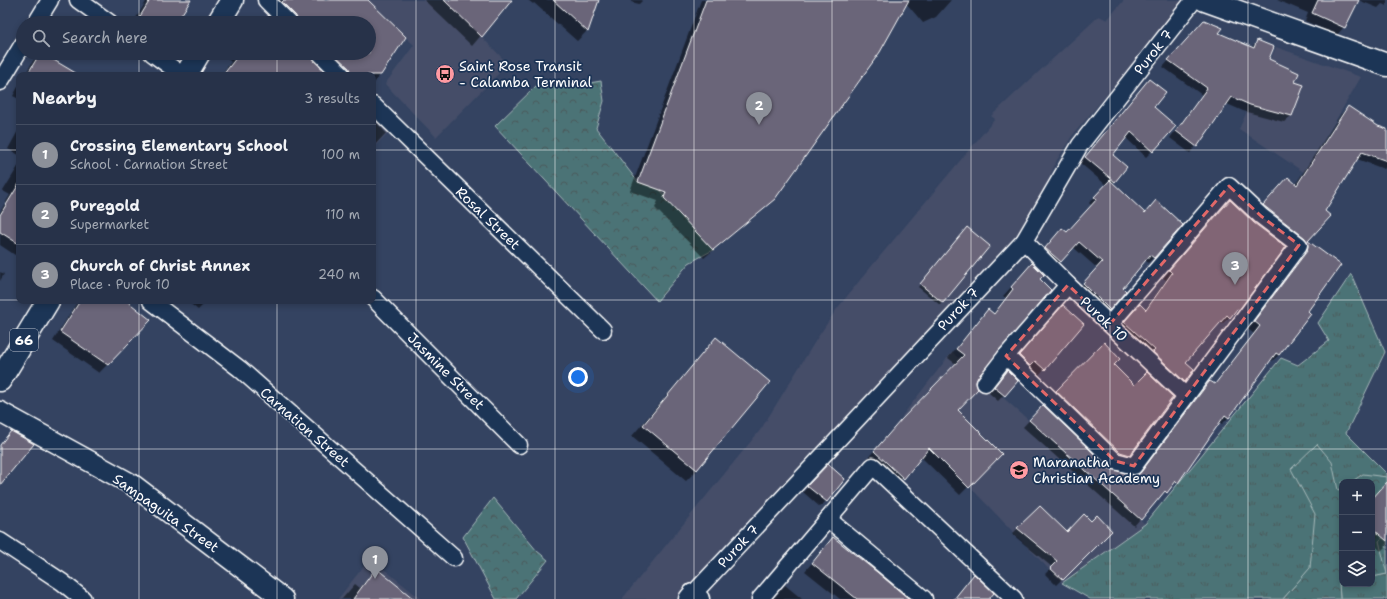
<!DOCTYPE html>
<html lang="en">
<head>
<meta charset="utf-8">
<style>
	:root { --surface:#273249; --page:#2f3a50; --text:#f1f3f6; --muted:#a4aab4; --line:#434d61; --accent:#8c9099 }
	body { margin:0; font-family:"Shantell Sans",sans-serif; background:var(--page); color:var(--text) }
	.controls { position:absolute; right:12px; bottom:12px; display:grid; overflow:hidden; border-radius:8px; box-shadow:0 2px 6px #0003 }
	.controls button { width:36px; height:36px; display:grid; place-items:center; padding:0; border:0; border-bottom:1px solid var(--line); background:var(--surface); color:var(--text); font:20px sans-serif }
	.you { position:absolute; left:578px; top:377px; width:14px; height:14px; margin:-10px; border:3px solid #fff; border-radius:50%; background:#1a73e8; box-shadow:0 0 0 6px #1a73e833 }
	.badge { display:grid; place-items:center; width:26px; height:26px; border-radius:50%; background:var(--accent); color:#fff; font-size:13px; font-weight:700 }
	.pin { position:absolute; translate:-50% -33px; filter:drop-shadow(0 1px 2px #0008) }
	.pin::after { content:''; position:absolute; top:21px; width:14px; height:12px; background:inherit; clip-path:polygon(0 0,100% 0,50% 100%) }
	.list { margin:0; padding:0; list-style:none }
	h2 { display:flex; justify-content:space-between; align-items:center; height:52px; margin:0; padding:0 16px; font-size:17px }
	h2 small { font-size:13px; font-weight:400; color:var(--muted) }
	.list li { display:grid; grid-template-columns:26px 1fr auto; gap:12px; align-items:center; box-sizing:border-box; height:60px; padding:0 16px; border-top:1px solid var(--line) }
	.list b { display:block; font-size:15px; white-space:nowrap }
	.list p { margin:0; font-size:13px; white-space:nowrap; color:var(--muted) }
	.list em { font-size:13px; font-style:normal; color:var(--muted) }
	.icon { flex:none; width:22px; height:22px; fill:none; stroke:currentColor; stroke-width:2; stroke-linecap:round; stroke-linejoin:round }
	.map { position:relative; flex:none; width:1387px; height:599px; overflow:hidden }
	.search { position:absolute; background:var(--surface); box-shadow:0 2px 6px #0003; left:16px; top:16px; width:360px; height:44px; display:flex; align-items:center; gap:10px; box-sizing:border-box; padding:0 14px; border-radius:22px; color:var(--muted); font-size:15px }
	.panel { position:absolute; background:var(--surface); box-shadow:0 2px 6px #0003; left:16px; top:72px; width:360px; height:232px; border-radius:8px }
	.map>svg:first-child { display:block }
</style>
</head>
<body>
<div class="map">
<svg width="1387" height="599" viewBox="0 0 1387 599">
	<defs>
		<pattern id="grass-tufts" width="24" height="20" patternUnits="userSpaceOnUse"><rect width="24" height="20" fill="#4c7376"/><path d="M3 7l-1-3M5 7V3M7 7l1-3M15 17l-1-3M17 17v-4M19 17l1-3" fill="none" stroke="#4c5a5b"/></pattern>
		<pattern id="forest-crowns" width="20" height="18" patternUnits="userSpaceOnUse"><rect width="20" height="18" fill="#4c7376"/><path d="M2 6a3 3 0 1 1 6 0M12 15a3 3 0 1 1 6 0" fill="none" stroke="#4c5a5b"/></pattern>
	</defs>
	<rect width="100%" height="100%" fill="#344361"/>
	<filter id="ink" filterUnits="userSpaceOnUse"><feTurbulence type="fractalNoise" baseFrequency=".025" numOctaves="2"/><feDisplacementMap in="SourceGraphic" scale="8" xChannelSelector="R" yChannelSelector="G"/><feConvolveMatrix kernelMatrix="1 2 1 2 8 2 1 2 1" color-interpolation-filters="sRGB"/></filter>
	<g filter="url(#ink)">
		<g fill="#444d68">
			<path d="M368,0H444L482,37L508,64L436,137L385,84L414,45Z"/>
			<path d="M1124,0H1177L1184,3L1072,136L1057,160L1019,247L810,455L726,545L678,599H622L761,429L816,340L836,310L860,280L995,119L991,116L1099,16L1107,20Z"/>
			<path d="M1276,47L1361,77L1305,173L1239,129Z"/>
			<path d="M373,118L388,133L373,148Z"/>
			<path d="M952,352L1145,524L1062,583L902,416Z"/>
			<path d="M370,558L421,599H338Z"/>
		</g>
		<g fill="url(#grass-tufts)" stroke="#a6b9ba">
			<path d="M1351,274L1385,352L1346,433L1387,474V482H1342V532L1283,599H1090L1062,583L1145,524L1281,358L1298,365L1329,341L1318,323Z"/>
			<path d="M1383,537L1387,541V599H1340L1339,583L1372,584V577L1386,574L1379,541Z"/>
		</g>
		<g fill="url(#forest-crowns)" stroke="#a6b9ba">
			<path d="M601,81L604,101L596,128L638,182L660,190L713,250L689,263L657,301L495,126L536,86L566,87Z"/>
			<path d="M1317,444L1332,462L1338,490L1342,488V582L1339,583L1340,599H1283L1310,568L1315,514L1291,469Z"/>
			<path d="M1363,474L1387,477V534L1379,541L1387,574L1372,577V482H1351Z"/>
			<path d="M493,498L537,551L548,560L516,599H496L463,537Z"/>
		</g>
		<g fill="#0007">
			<path d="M147,0H184L175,23H133Z"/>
			<path d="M267,0H366L405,37L373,85V75H221L231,62L227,58L232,53H369V23H277L270,15Z"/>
			<path d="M424,0H511L472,46Z"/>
			<path d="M528,0H598L587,31L577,41L534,3L533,4Z"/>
			<path d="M632,0H643L639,4L631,2Z"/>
			<path d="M701,0H951L936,17L923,23L906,3L764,208L704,258L655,208L658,201L630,191Z"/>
			<path d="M1277,0H1387V6L1382,4L1378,8L1358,0L1344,27L1337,35L1305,21L1308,13Z"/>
			<path d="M1198,28L1217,33L1251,48L1257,42L1268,60L1293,82L1303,86L1291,116L1284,122L1243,111L1227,104L1190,153L1170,138L1202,95L1163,67Z"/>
			<path d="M41,53L77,75H25L33,61Z"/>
			<path d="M19,85V99L13,96Z"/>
			<path d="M1144,86L1152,107V151L1146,157L1126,138L1112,155L1126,167L1112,184L1154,257L1148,263L1145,260L1122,288L1109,309L1104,315L1078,290L1097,268L1073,247L1055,267L1040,254L1056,235L1066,233L1092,206L1089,203L1106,185L1080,163Z"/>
			<path d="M1348,107L1378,127L1387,130V166L1384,169L1357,159L1324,211L1329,216L1306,241L1339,265L1279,355L1272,361L1270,360L1229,417L1222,424L1219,422L1177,482L1158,498L1134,526L1023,427L1036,413L1108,469L1131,476L1138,475L1202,390L1210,382L1214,385L1254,334L1248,329L1300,258L1302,253L1257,212L1281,185H1295L1341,114Z"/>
			<path d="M373,119L386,133L373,147Z"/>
			<path d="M19,129V155L8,149Z"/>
			<path d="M19,165V251L15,255L0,245V212L10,195L3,191Z"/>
			<path d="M1230,201L1238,309L1222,324L1220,322L1185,362L1193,369L1177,388L1118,330L1133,313L1145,310L1166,280L1163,278Z"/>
			<path d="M965,231L989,247L940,305L918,287Z"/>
			<path d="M0,272L4,274L0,281Z"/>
			<path d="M1024,273L977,377L956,410L1001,454L960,495L921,457L895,487L866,460L892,430L956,364L948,358L980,319L993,314L1006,298L1003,296Z"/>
			<path d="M78,301H125L150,321L99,373L53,341Z"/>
			<path d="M187,301H207L198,310Z"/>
			<path d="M1057,312L1083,324L1039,375L1029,366L1024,371L1014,362Z"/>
			<path d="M716,338L697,470L686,481L632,436Z"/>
			<path d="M1104,344L1112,365L1129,455L1124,460L1051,397Z"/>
			<path d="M1007,372L1017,381L998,401L989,393Z"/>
			<path d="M828,465L826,501L820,507L803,492Z"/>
			<path d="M1387,483V545L1381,551L1372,543V499Z"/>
			<path d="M1040,507L1066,533L1091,522L1111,531L1056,585L1045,574L1052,567L1012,534Z"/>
			<path d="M833,538L907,599H840L805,571Z"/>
			<path d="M376,569L413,599H342L355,584L360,588Z"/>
			<path d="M785,585L802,599H773Z"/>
		</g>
		<g fill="#6a6579" stroke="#fff">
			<path d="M150,0H191L176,23H136Z"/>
			<path d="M284,0H368L406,37L381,75H351L349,68L333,53H369V23H298L296,16L282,2Z"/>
			<path d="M444,0H512L482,37Z"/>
			<path d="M553,0H599L588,32Z"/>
			<path d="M706,0H909L880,52L775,199L713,250L664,198L666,192L638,182Z"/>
			<path d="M1318,0H1359L1345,28L1312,13Z"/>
			<path d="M268,16L276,23H261Z"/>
			<path d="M1204,20L1223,28L1219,33L1254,48L1257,40L1274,47L1269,59L1299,73L1295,82L1304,85L1292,116L1250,105L1232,97L1197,147L1176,131L1207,88L1168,60Z"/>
			<path d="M40,53H42L79,75H27Z"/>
			<path d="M240,53H311L313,60L329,75H223Z"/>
			<path d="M1149,79L1166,92L1154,107L1176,126L1153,152L1131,132L1113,155L1127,167L1115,182L1085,157Z"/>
			<path d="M1348,106L1378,126L1387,129V161L1362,152L1325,211L1331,216L1308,241L1341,265L1308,311L1311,314L1279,355L1276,353L1229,418L1225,415L1178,483L1176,481L1167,493L1165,491L1141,520L1029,420L1043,405L1109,468L1132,475H1137L1141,472L1209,382L1210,381L1215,384L1260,326L1254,321L1307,251L1308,246L1305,238L1263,205L1288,177L1297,185Z"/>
			<path d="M1110,180L1145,213L1156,200L1183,225L1154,258L1150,255L1123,288L1126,291L1110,310L1083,283L1102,262L1079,242L1061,262L1045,248L1062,228L1067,232L1097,199L1094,197Z"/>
			<path d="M19,184V244L0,232V215Z"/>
			<path d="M1230,200L1254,223L1286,247L1239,310L1237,309L1230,318L1227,315L1186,362L1194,369L1185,382L1153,352L1155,350L1124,322L1140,304L1146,310L1172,273L1169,270Z"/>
			<path d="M967,227L990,246L943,303L920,284Z"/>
			<path d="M1032,263L1044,275L1040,279L1051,290L978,377L976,382L978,389L958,410L1002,454L969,488L929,448L904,479L874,451L901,420L964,355L956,349L988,309L994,314L1013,289L1011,287Z"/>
			<path d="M80,301H127L151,320L108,365L60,332Z"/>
			<path d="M1063,305L1084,324L1045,370L1035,361L1030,366L1019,355Z"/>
			<path d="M716,337L770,382L697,470L643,425Z"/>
			<path d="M1104,342L1120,359L1114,365L1134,385L1147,372L1173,397L1130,455L1120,452L1056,391Z"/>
			<path d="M1007,370L1018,381L1005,396L994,387Z"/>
			<path d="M11,431L34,444L0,485V445Z"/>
			<path d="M828,464L845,479L827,502L807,486Z"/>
			<path d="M1387,482V541L1372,528V499Z"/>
			<path d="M1040,506L1067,532L1084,514L1091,521L1097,515L1112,531L1063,580L1050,568L1057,561L1017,528Z"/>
			<path d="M833,537L877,572L909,599H857L812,563Z"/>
			<path d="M376,568L414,599H353Z"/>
			<path d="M974,574L994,593L989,599H954Z"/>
		</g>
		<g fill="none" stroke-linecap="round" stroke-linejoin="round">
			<g stroke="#fff" stroke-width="19">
				<g id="minor">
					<path d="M78,0L110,23"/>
					<path d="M266,0L289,23"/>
					<path d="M36,23L50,0"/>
					<path d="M152,53L182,75"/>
					<path d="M320,53L342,75"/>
					<path d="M0,82L23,44"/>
					<path d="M373,105L603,330"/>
					<path d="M1024,241L1068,285L1186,396"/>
					<path d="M373,298L519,445"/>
					<path d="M151,301L240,369L454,558"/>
					<path d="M1006,356L1115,461L1134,466L1299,245L1261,216L1229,186L1110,324"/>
					<path d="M985,383L1006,356L1068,285"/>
					<path d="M828,519L924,599"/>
					<path d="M0,541L62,582L83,599"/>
					<path d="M693,594L1024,241L1080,145L1194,0"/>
					<path d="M760,599L873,466L1014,599"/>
				</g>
			</g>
			<g stroke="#fff" stroke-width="23">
				<g id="tertiary">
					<path d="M0,412L133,485L283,599"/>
					<path d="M689,599L693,594L699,599"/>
				</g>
			</g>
			<g stroke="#fff" stroke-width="25">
				<path id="secondary" d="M1205,0L1387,65"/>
			</g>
			<g stroke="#fff" stroke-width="25">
				<g id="primary">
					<path d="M218,23L232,0"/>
					<path d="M186,75L199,53"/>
					<path d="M0,380L48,301"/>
				</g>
			</g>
			<use href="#minor" stroke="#1d3557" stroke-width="16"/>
			<use href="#tertiary" stroke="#1d3557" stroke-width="20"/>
			<use href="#secondary" stroke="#1d3557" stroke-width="22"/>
			<use href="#primary" stroke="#1d3557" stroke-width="22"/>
		</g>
	</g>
	<path fill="#e26868" fill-opacity="0.2" stroke="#e26868" stroke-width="3" stroke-dasharray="8 5" stroke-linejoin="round" d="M1229,186L1261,216L1299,245L1134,466L1115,461L1006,356L1068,285L1110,324Z"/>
	<path fill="none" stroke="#fff" stroke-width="1" stroke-opacity="0.55" d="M139,0V23M277,0V23M416,0V599M555,0V599M694,0V599M832,0V599M971,0V599M1110,0V599M1248,0V599M139,53V75M277,53V75M0,150H19M373,150H1387M0,300H19M373,300H1387M139,301V599M277,301V599M0,449H1387"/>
	<defs>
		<g id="bus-disc" transform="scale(1)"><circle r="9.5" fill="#ff9aa2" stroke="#1d3557"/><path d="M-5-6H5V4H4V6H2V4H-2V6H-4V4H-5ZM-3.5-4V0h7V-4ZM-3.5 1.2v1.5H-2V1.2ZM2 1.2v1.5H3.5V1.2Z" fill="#111"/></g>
		<g id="school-disc" transform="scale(1)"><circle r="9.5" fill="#ff9aa2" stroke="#1d3557"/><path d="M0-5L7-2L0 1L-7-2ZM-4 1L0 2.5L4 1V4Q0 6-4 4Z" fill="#111"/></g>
	</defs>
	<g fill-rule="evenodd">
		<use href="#bus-disc" x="445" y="74"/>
		<use href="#school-disc" x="1019" y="470"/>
	</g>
	<g text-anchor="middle" stroke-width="3.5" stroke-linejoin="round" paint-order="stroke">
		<rect fill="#1d3557" stroke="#bbc2cd" stroke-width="1" x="10" y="329" width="28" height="22" rx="3"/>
		<g font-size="13" font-weight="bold" fill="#fff">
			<text x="24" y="345">66</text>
		</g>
		<g font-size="14" fill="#fff" stroke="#1d3557">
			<text transform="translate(1153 52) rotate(-52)" y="5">Purok 7</text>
			<text transform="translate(488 218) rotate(44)" y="5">Rosal Street</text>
			<text transform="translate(958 309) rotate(-47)" y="5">Purok 7</text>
			<text transform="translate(1104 319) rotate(43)" y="5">Purok 10</text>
			<text transform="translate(446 371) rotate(45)" y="5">Jasmine Street</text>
			<text transform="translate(305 427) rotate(41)" y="5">Carnation Street</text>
			<text transform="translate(166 513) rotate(35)" y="5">Sampaguita Street</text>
			<text transform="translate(738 546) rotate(-47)" y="5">Purok 7</text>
		</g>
		<g font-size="14" fill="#fff" stroke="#1d3557" text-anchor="start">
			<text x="459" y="71">Saint Rose Transit<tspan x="459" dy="16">- Calamba Terminal</tspan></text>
			<text x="1033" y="467">Maranatha<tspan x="1033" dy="16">Christian Academy</tspan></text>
		</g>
	</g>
</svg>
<div class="controls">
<button>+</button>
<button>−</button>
<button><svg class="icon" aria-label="layers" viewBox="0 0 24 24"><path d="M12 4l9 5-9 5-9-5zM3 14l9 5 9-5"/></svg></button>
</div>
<div class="you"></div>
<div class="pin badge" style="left:375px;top:579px">1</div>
<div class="pin badge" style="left:759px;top:125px">2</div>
<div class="pin badge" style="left:1235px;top:285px">3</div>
<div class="search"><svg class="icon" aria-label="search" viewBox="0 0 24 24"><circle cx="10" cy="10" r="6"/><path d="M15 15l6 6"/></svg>Search here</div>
<section class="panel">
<h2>Nearby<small>3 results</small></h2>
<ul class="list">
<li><span class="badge">1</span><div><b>Crossing Elementary School</b><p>School · Carnation Street</p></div><em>100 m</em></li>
<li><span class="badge">2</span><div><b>Puregold</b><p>Supermarket</p></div><em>110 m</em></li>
<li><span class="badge">3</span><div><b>Church of Christ Annex</b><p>Place · Purok 10</p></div><em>240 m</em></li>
</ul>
</section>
</div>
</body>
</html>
